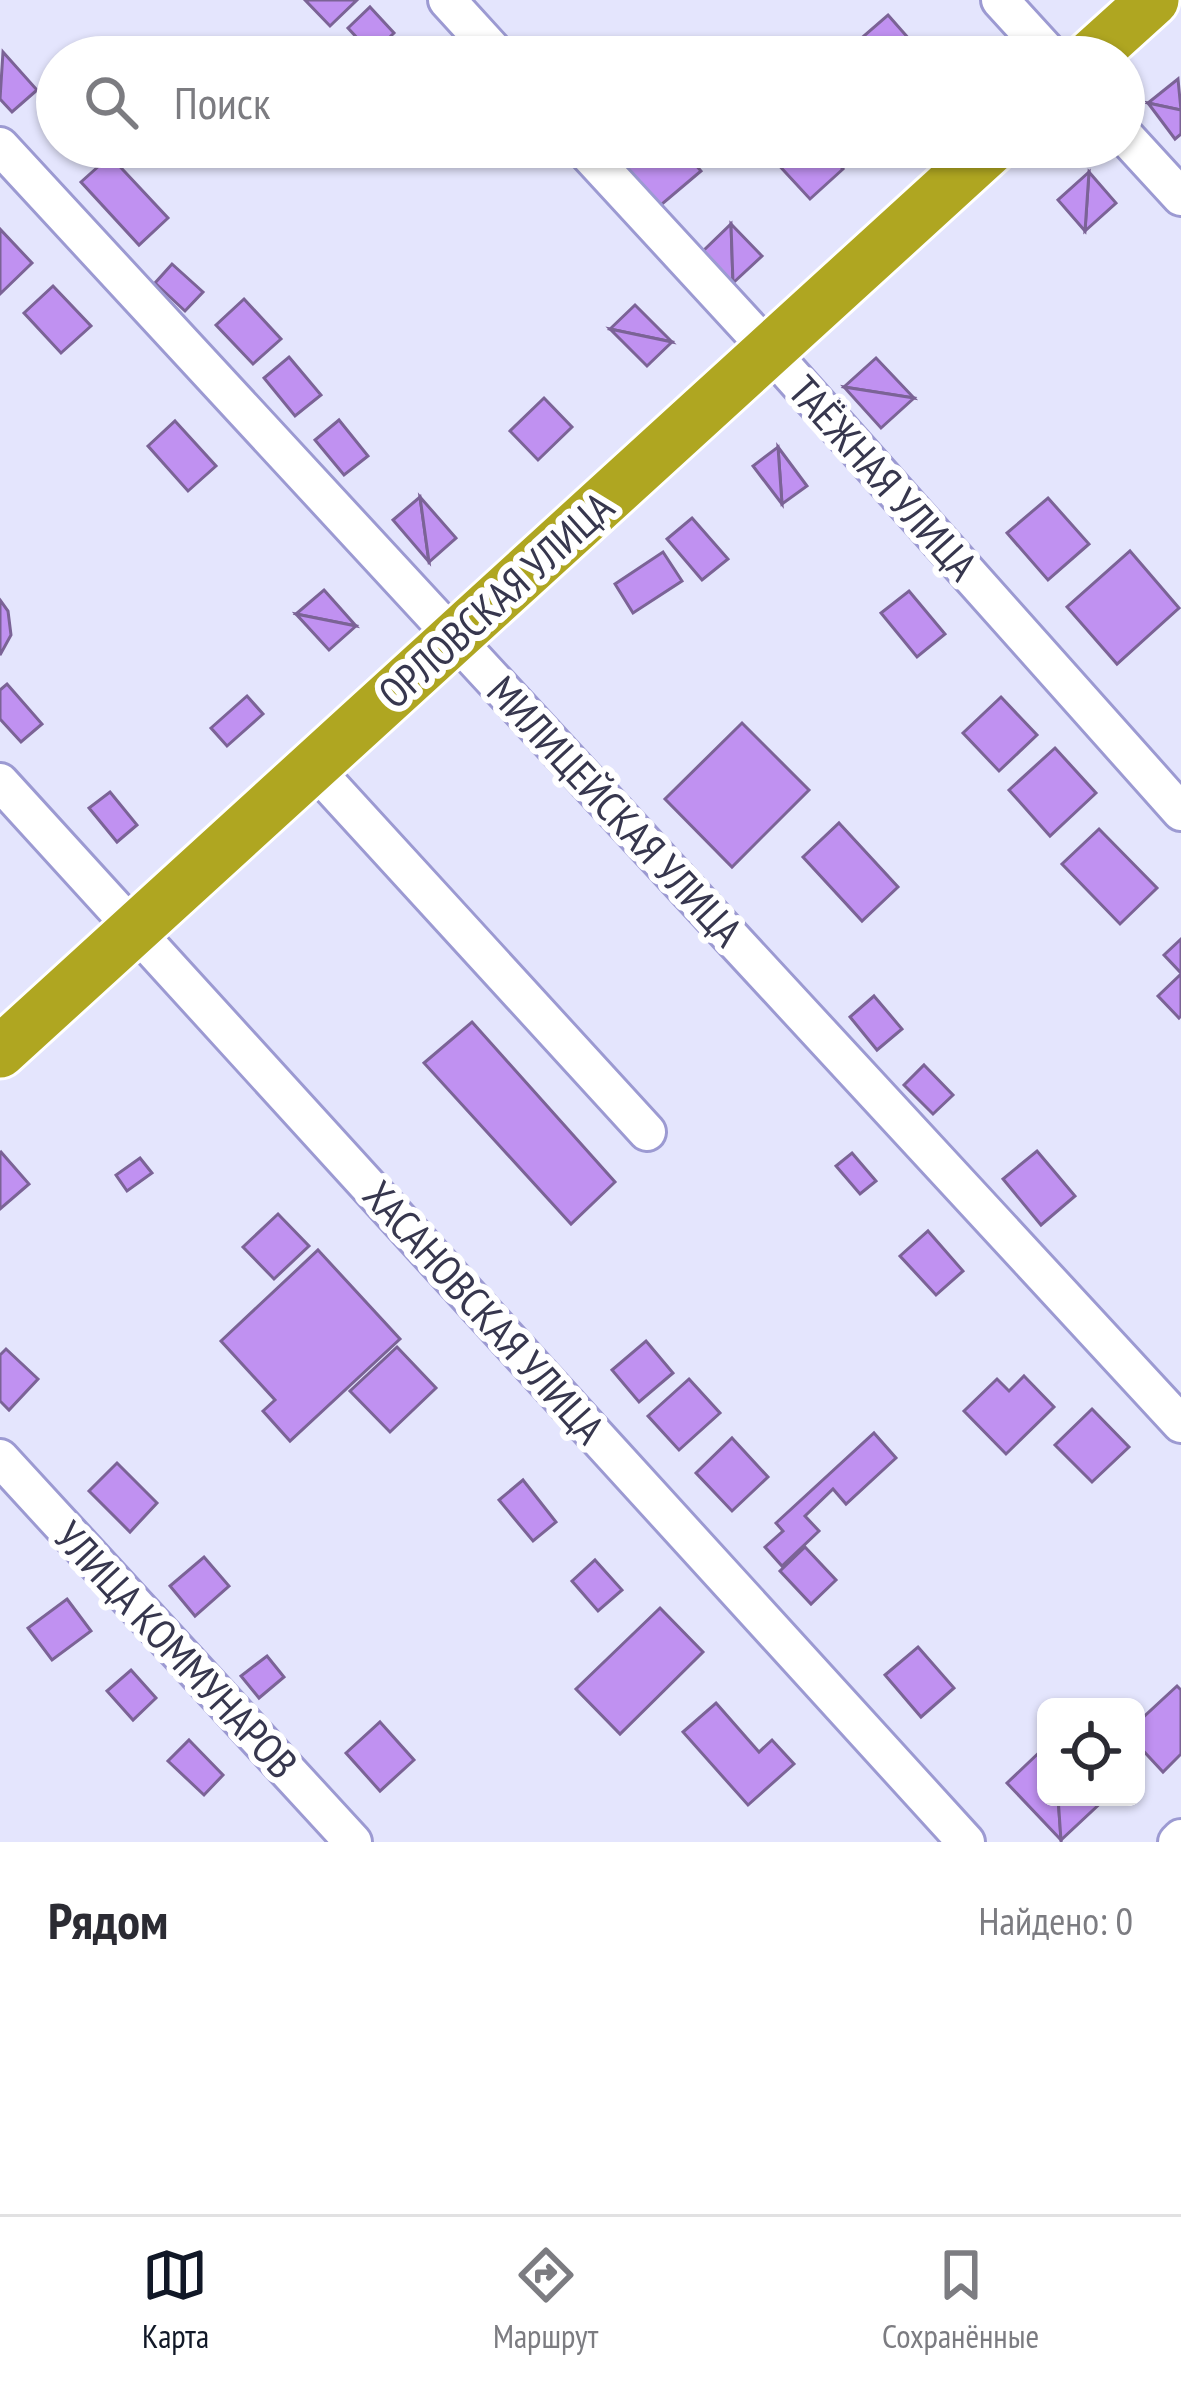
<!DOCTYPE html>
<html lang="ru">
<head>
<meta charset="utf-8">
<style>
	:root { --surface:#fff; --page:#f2f2f3; --text:#2b2b33; --muted:#7c7c81; --line:#e1e1e2; --accent:#111827 }
	body { margin:0; font-family:"PT Sans Narrow",sans-serif; background:var(--page); color:var(--text) }
	.controls { position:absolute; right:36px; bottom:36px; display:grid; overflow:hidden; border-radius:18px; box-shadow:0 3px 9px #0004 }
	.controls button { width:108px; height:108px; display:grid; place-items:center; padding:0; border:0; border-bottom:3px solid var(--line); background:var(--surface); color:var(--text); font:60px sans-serif }
	.list { margin:0; padding:0; list-style:none }
	h2 { display:flex; justify-content:space-between; align-items:center; height:156px; margin:0; padding:0 48px; font-size:51px }
	h2 small { font-size:39px; font-weight:400; color:var(--muted) }
	.icon { flex:none; width:66px; height:66px; fill:none; stroke:currentColor; stroke-width:2; stroke-linecap:round; stroke-linejoin:round }
	.map { position:relative; flex:none; width:1181px; height:1842px; overflow:hidden }
	.search { position:absolute; background:var(--surface); box-shadow:0 3px 9px #0004; left:36px; right:36px; top:36px; height:132px; display:flex; align-items:center; gap:30px; box-sizing:border-box; padding:0 42px; border-radius:66px; color:var(--muted); font-size:45px }
	.sheet { height:372px; background:var(--surface) }
	nav { display:flex; justify-content:space-around; align-items:center; box-sizing:border-box; height:168px; border-top:3px solid var(--line); background:var(--surface); font-size:33px; color:var(--muted) }
	nav a { display:grid; justify-items:center; gap:6px }
	nav .on { color:var(--accent) }
	.map>svg:first-child { display:block }
</style>
</head>
<body>
<div class="map">
<svg width="1181" height="1842" viewBox="0 0 1181 1842">
	<rect width="100%" height="100%" fill="#e4e5fd"/>
	<g fill="#c091f1" stroke="#7b6396" stroke-width="3">
		<path d="M305,0H357L330,26Z"/>
		<path d="M370,7L394,33L372,54L348,28Z"/>
		<path d="M888,15L925,57H846L843,54Z"/>
		<path d="M3,52L37,90L12,112L0,99Z"/>
		<path d="M1178,79L1181,110L1148,103Z"/>
		<path d="M1148,103L1181,110V134L1175,139Z"/>
		<path d="M418,147H454L434,165Z"/>
		<path d="M648,147H680L701,171L655,210L621,170Z"/>
		<path d="M762,147H823L843,169L810,199Z"/>
		<path d="M110,156L168,218L139,245L81,182Z"/>
		<path d="M1089,172L1116,203L1085,231Z"/>
		<path d="M1089,172L1085,231L1058,200Z"/>
		<path d="M731,224L733,283L703,251Z"/>
		<path d="M731,224L762,256L733,283Z"/>
		<path d="M0,229L32,263L0,294Z"/>
		<path d="M172,264L203,292L185,311L155,283Z"/>
		<path d="M53,286L91,326L61,353L24,313Z"/>
		<path d="M244,299L281,339L253,364L216,325Z"/>
		<path d="M635,305L672,342L610,329Z"/>
		<path d="M610,329L672,342L647,366Z"/>
		<path d="M289,357L321,395L295,416L264,378Z"/>
		<path d="M876,358L914,398L844,387Z"/>
		<path d="M844,387L914,398L881,428Z"/>
		<path d="M544,398L572,427L538,460L510,431Z"/>
		<path d="M339,420L368,456L344,475L315,440Z"/>
		<path d="M175,421L216,466L188,491L148,446Z"/>
		<path d="M778,447L807,486L782,504Z"/>
		<path d="M778,447L782,504L753,466Z"/>
		<path d="M420,497L429,562L393,520Z"/>
		<path d="M420,497L456,538L429,562Z"/>
		<path d="M1048,498L1089,544L1048,580L1007,533Z"/>
		<path d="M692,518L728,559L702,580L667,539Z"/>
		<path d="M1130,551L1179,608L1117,664L1067,607Z"/>
		<path d="M663,552L682,581L633,613L615,584Z"/>
		<path d="M324,590L356,626L296,614Z"/>
		<path d="M909,591L945,634L917,657L881,613Z"/>
		<path d="M0,600L8,611L11,635L0,655Z"/>
		<path d="M296,614L356,626L329,650Z"/>
		<path d="M7,684L42,724L21,742L0,719V690Z"/>
		<path d="M247,696L263,714L227,746L211,728Z"/>
		<path d="M1001,697L1037,735L999,771L963,733Z"/>
		<path d="M742,723L809,790L732,867L665,799Z"/>
		<path d="M1055,748L1096,793L1050,836L1009,790Z"/>
		<path d="M110,792L137,825L117,842L89,808Z"/>
		<path d="M839,823L898,887L862,921L803,857Z"/>
		<path d="M1099,829L1157,888L1120,924L1062,864Z"/>
		<path d="M1181,939V973L1164,955Z"/>
		<path d="M1181,974V1016L1179,1018L1158,996Z"/>
		<path d="M874,996L902,1029L877,1050L850,1017Z"/>
		<path d="M472,1022L615,1182L571,1224L424,1063Z"/>
		<path d="M924,1065L953,1095L933,1114L904,1085Z"/>
		<path d="M1037,1151L1075,1196L1041,1225L1003,1179Z"/>
		<path d="M1,1152L29,1184L0,1209V1153Z"/>
		<path d="M852,1153L876,1181L860,1194L836,1166Z"/>
		<path d="M140,1158L152,1173L127,1191L116,1175Z"/>
		<path d="M278,1214L309,1246L274,1279L243,1247Z"/>
		<path d="M928,1231L963,1271L936,1295L900,1256Z"/>
		<path d="M318,1250L400,1339L290,1441L263,1411L275,1400L221,1341Z"/>
		<path d="M646,1341L673,1373L639,1402L612,1370Z"/>
		<path d="M397,1347L436,1388L390,1432L350,1391Z"/>
		<path d="M6,1349L38,1379L9,1410L0,1401V1355Z"/>
		<path d="M1024,1376L1054,1407L1006,1454L964,1411L997,1379L1009,1391Z"/>
		<path d="M689,1379L720,1413L679,1450L648,1416Z"/>
		<path d="M1092,1409L1129,1447L1092,1482L1055,1445Z"/>
		<path d="M874,1433L896,1458L846,1504L833,1489L805,1516L819,1531L782,1566L765,1547L783,1531L776,1523Z"/>
		<path d="M732,1438L768,1477L732,1511L696,1473Z"/>
		<path d="M117,1463L157,1503L130,1532L89,1491Z"/>
		<path d="M523,1480L556,1522L533,1541L499,1500Z"/>
		<path d="M805,1547L836,1580L811,1604L780,1571Z"/>
		<path d="M204,1557L229,1586L195,1616L170,1586Z"/>
		<path d="M595,1560L622,1590L598,1611L572,1581Z"/>
		<path d="M67,1599L91,1631L52,1660L28,1628Z"/>
		<path d="M660,1608L703,1652L620,1734L576,1689Z"/>
		<path d="M918,1647L954,1688L921,1717L885,1675Z"/>
		<path d="M267,1656L284,1677L259,1698L241,1676Z"/>
		<path d="M131,1670L156,1698L133,1720L107,1691Z"/>
		<path d="M1177,1686L1181,1690V1754L1163,1772L1136,1743V1724Z"/>
		<path d="M716,1703L759,1752L772,1740L794,1764L748,1805L683,1732Z"/>
		<path d="M380,1722L414,1760L380,1791L346,1753Z"/>
		<path d="M189,1740L223,1775L204,1795L168,1761Z"/>
		<path d="M1046,1746V1797H1058L1061,1840L1007,1783Z"/>
		<path d="M1058,1797H1107L1061,1840Z"/>
	</g>
	<g fill="none" stroke-linecap="round" stroke-linejoin="round">
		<g stroke="#9c9ad2" stroke-width="42">
			<g id="minor">
				<path d="M447,0L499,57"/>
				<path d="M1000,0L1052,57"/>
				<path d="M1124,135L1181,197"/>
				<path d="M0,146L1181,1424"/>
				<path d="M582,147L769,350L1181,812"/>
				<path d="M313,767L647,1132"/>
				<path d="M0,782L966,1842"/>
				<path d="M0,1458L353,1842"/>
				<path d="M1177,1842L1181,1838"/>
			</g>
		</g>
		<g stroke="#fff" stroke-width="57">
			<g id="highway">
				<path d="M1090,57L1153,0"/>
				<path d="M0,1052L992,147"/>
			</g>
		</g>
		<use href="#minor" stroke="#fff" stroke-width="36"/>
		<use href="#highway" stroke="#afa621" stroke-width="51"/>
	</g>
	<g text-anchor="middle" stroke-width="12" stroke-linejoin="round" paint-order="stroke">
		<g font-size="42" fill="#37374e" stroke="#fff">
			<text transform="translate(883 478) rotate(48)" y="15">ТАЁЖНАЯ УЛИЦА</text>
			<text transform="translate(496 600) rotate(-42)" y="15">ОРЛОВСКАЯ УЛИЦА</text>
			<text transform="translate(615 811) rotate(47)" y="15">МИЛИЦЕЙСКАЯ УЛИЦА</text>
			<text transform="translate(484 1312) rotate(48)" y="15">ХАСАНОВСКАЯ УЛИЦА</text>
			<text transform="translate(176 1650) rotate(47)" y="15">УЛИЦА КОММУНАРОВ</text>
		</g>
	</g>
</svg>
<div class="controls">
<button><svg class="icon" aria-label="locate" viewBox="0 0 24 24"><circle cx="12" cy="12" r="6"/><path d="M12 2v4M12 18v4M2 12h4M18 12h4"/></svg></button>
</div>
<div class="search"><svg class="icon" aria-label="search" viewBox="0 0 24 24"><circle cx="10" cy="10" r="6"/><path d="M15 15l6 6"/></svg>Поиск</div>
</div>
<section class="sheet">
<h2>Рядом<small>Найдено: 0</small></h2>
<ul class="list">
</ul>
</section>
<nav>
<a class="on"><svg class="icon" aria-label="map" viewBox="0 0 24 24"><path d="M3 6l6-2 6 2 6-2v14l-6 2-6-2-6 2zM9 4v14M15 6v14"/></svg>Карта</a>
<a><svg class="icon" aria-label="directions" viewBox="0 0 24 24"><path d="M12 3l9 9-9 9-9-9zM9 14v-3h6M13 9l2 2-2 2"/></svg>Маршрут</a>
<a><svg class="icon" aria-label="saved" viewBox="0 0 24 24"><path d="M7 4h10v16l-5-4-5 4z"/></svg>Сохранённые</a>
</nav>
</body>
</html>
